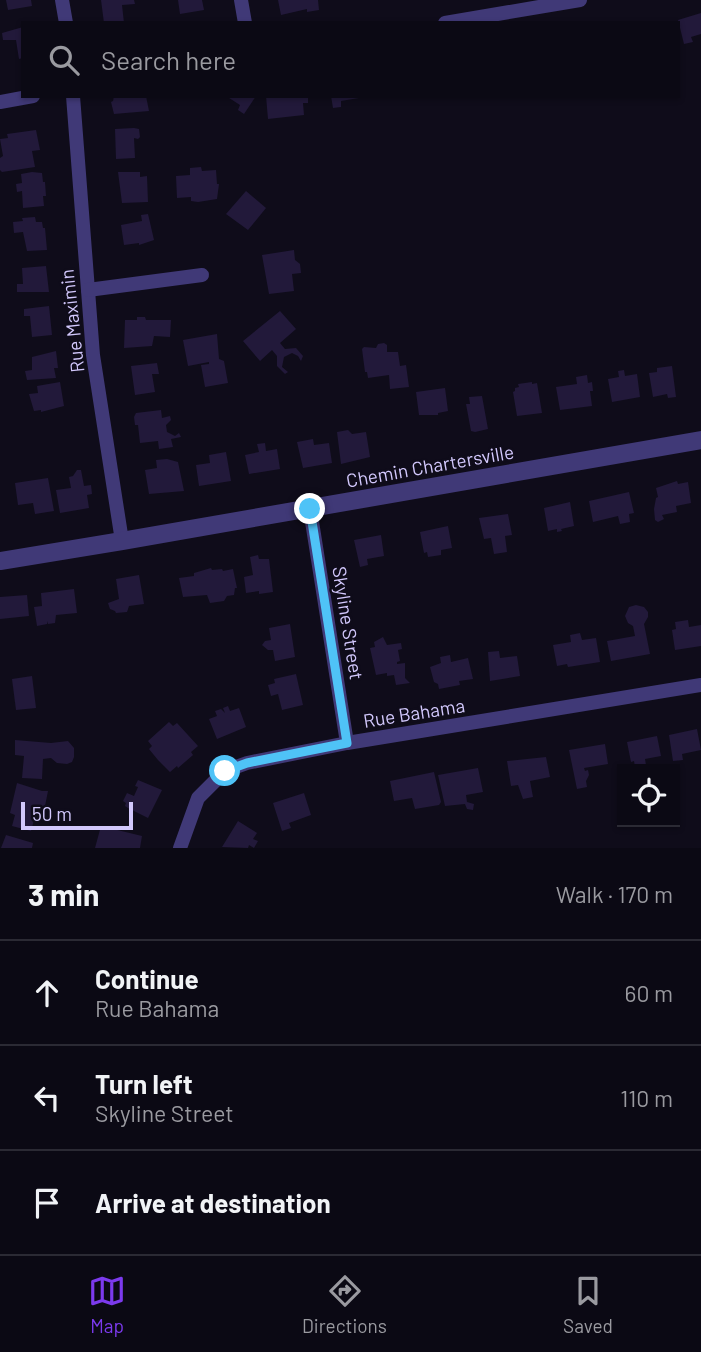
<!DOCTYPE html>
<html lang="en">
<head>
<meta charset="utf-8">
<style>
	:root { --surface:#0b0914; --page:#191722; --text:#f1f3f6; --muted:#9a9aa0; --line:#2b2a34; --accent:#7c3aed }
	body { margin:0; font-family:Barlow,sans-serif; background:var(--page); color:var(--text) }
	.controls { position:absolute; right:21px; bottom:21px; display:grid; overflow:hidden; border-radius:0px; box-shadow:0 2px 5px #0004 }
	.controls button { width:63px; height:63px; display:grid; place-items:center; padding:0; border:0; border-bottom:2px solid var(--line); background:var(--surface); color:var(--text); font:35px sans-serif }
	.scale { position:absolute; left:21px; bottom:18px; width:112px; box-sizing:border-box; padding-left:7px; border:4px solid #d2c8fc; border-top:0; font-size:19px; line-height:24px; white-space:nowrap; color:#d2c8fc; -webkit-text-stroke:5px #0f0c1a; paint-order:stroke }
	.stop { position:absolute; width:21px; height:21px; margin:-16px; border:5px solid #4fc3f7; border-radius:50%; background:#fff }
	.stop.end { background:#4fc3f7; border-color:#fff; box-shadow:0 2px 7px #0008 }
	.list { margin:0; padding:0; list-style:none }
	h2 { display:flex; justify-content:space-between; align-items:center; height:91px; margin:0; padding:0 28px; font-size:30px }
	h2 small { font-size:23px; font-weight:400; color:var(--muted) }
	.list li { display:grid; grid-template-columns:46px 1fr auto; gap:21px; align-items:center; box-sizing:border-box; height:105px; padding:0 28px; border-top:2px solid var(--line) }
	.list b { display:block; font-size:26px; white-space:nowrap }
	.list p { margin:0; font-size:23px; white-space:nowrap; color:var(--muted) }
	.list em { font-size:23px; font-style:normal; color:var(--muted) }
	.icon { flex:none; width:38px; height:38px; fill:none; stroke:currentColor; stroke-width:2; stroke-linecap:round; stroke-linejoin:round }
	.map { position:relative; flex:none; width:701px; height:848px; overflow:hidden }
	.search { position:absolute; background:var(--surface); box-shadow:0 2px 5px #0004; left:21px; right:21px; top:21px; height:77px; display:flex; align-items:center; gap:18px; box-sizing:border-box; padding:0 24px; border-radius:0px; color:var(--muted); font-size:26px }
	.sheet { height:406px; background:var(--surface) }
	nav { display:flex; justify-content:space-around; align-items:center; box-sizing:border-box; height:98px; border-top:2px solid var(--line); background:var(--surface); font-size:19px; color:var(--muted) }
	nav a { display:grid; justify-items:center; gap:4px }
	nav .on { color:var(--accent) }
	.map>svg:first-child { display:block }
</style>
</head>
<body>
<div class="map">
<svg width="701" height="848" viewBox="0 0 701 848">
	<rect width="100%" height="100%" fill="#0f0c1a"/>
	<g fill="#22193a">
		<path d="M6,0H31L32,6L8,10Z"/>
		<path d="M101,0H134L135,4L122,5L124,23H104Z"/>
		<path d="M178,0H202L204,10L180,14Z"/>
		<path d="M278,0H318L319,10L307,12V9L281,15Z"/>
		<path d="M701,13V34L691,37L693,42L684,44L678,20Z"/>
		<path d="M23,27V58L19,59L16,40H3L2,33Z"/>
		<path d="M114,96H146L149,111L114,114L111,102L113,101Z"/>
		<path d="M226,96H256L244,114L238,110L240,105Z"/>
		<path d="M266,96H308V103H303L304,115L268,119Z"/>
		<path d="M331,96H359V98L341,101V107L333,108Z"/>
		<path d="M134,128L139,129L140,137L138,139L134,138L135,158L116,159L115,129Z"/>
		<path d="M36,130L40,150L32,151L35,167L2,172L0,170V158L3,156L0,139L8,138L7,134Z"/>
		<path d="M201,167L202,171L216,170L217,184H219L217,199L198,202L191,201V197L177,198L176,176L190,175V168Z"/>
		<path d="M32,172L42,173L43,182H45L46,196H43L44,206L23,208L22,191L17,192L16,184L22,183L21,174Z"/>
		<path d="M118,172H140V177L147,176L148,202L122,203Z"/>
		<path d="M246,191L266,208L248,230L226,214Z"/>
		<path d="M148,214L154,240L139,245V243L124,245L121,225L142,221L141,215Z"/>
		<path d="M35,217L36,222H42L43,228H45L47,250L27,251L23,232L14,233L13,222L23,221L22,218Z"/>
		<path d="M294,250L295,260L300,264L301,273L292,274L294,291L269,294L262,255Z"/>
		<path d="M46,266L49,292H17V284H23L22,268Z"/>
		<path d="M49,306L52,335L32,337L30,316H24V309Z"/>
		<path d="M280,311L296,329L280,343L285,349L296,348L303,356L301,361L298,356L292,353L284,357L282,367L288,372L285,374L277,366V356L272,350L260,361L243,341Z"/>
		<path d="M137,317H145L146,320H171L170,337L154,336L152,346L124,348L125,320H137Z"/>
		<path d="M217,334L219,359L224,361L228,383L205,387L201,365L209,364V362L188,366L183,340Z"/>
		<path d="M384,343L387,345V352H398L400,366L406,365L409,387L390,389L389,375L368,378L367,372H365L362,349L364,347L376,348L378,344Z"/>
		<path d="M56,351L58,368H54L56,378L27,380L25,371L32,370V357Z"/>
		<path d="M157,363L159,374H152L155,392L135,395L131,366Z"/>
		<path d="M672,366L676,397L668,398L667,394L653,397L649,373L657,372V368Z"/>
		<path d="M624,370L625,376L637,374L640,397L612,402L608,379L619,377L618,371Z"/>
		<path d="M587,375L588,383L592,382L593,391H590L592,406L560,410L556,387L577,384L576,377Z"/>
		<path d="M60,382L64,406L41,412V410L34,411L29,394L38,393L37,386Z"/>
		<path d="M532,382V384L537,383L542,413L517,416L513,392L515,391V388L519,387L518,384Z"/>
		<path d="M445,388L448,411L438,413V415H419L416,392Z"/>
		<path d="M482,396L488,429L475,432L471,431L466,404H470L469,397Z"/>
		<path d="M161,410L162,418L170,416L171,420L166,425L167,432L175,436L179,433L181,437L171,439L173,447L159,449L158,441L140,443L138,425H135L134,417L136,413Z"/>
		<path d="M348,430L352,434L366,432L370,457L341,464L337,432Z"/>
		<path d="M313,439L314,445L329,443L332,463L303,468L297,442Z"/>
		<path d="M265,443L266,451L277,449L280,469L249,474L245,455L259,452L257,444Z"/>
		<path d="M226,452L231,481L199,486L196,465L210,463L209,455Z"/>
		<path d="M167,459L178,462L184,491L149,494L145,470L157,468L156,460Z"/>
		<path d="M77,470H81L84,486L91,485L92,494L87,495L89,508L60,513L56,490L71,488L69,477L73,476Z"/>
		<path d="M48,478L54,511L35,514L33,503L18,505L15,483Z"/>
		<path d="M677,481L678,484L688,482L691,503L676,506L677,512L662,515L664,519L658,522L655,520L654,509L656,498L658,497L656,488Z"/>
		<path d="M629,492L634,513L629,514L630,522L620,524L618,516L593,522L589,501Z"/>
		<path d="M570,502L574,526L561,529L562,531L557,532V529L548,531L544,508Z"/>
		<path d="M508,514L512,535L505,536L507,552L494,554L491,538L484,539L479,518Z"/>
		<path d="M448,526L452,548L441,550V555L428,557L427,552L424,553L420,532Z"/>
		<path d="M381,535L384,556L367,559L368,565L360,567L354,540Z"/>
		<path d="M258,555L259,559H269L273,592L259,594V591L246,593L244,577L253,575L250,557Z"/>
		<path d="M211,568L212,570L222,569L223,571L233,569L237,588H235L234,595L227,596L224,601L210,603L207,595L183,597L179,578L194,576V573Z"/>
		<path d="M139,575L144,604L129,606L127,612L116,613L115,611L110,609L108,603L119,599L116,579Z"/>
		<path d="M74,589L77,613L56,615L55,623L48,624V621L47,624L37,626L34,607L42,606L41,593Z"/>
		<path d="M27,595L29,616L0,619V597Z"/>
		<path d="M636,605L644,607L648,612V617L644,624L650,654L611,661L607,641L635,636L633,626L628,623L625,616L629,607Z"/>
		<path d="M688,620L689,627L701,625V646L675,650L672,630L676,629L675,622Z"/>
		<path d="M290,624L295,657L275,661L273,650H268L262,645L265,641L271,640L269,628Z"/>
		<path d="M580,633L582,640L596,638L600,662L568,667L567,664L557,666L553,645L571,642L570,635Z"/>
		<path d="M383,637L387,645L401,643L402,649L398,650L400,661L397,662V664L405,663V678L410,683L396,685L394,675L387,676V673L376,675L370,648L375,647L374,642Z"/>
		<path d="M499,651L500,658L517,656L520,676L490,681L488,652Z"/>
		<path d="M450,655L451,662L468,658L473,679L459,681L460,685L439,689L438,684L434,682L430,667L441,663L440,657Z"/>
		<path d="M296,674L303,705L282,710L278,694L271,696L268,685L275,683L274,679Z"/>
		<path d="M32,676L36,708L16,710L12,679Z"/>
		<path d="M228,706L230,711L239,708L246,727L217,739L209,719L217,716L215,711L221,709L225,713L223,708Z"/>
		<path d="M169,722L173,726L177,723L198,746L191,752L193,755L178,768L177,766L170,772L158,760L149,749L152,746L148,741Z"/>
		<path d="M697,729L701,750L682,754L683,760L673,761L669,735Z"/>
		<path d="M657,736L661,756L645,759L646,765L635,767L634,761L631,762L627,742Z"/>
		<path d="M15,740L51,743L68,741L74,748V757L72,762L67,764L57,763L51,758L43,759L42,779L22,778L24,756L15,755Z"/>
		<path d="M605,744L608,764L584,768L585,771L588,770L589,775L586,781L587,787L577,789L569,750Z"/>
		<path d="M546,757L550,777L530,781L533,797L523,799L518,785L511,786L507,761Z"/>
		<path d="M478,768L483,792L466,795L467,802L474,804L473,810L467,809L465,804L445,806L438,775Z"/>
		<path d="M434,772L441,802L439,805L415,809L412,798L394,801L390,781Z"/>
		<path d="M138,780L162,790L148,818L128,808L125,806L126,803L123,801L127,793L134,796L138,787L135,786Z"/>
		<path d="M17,783L42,791H48L44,811L37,809L31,831L12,826L15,815L10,813Z"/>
		<path d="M304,793L311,815L289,823L291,828L282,831L273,803Z"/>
		<path d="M238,821L257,833L253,839L258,841L254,848L249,845L248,848L222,847Z"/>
		<path d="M101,826L142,836L140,848H95Z"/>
		<path d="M6,835L33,843L32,848H1Z"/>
	</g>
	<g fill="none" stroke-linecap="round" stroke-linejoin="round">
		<g stroke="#403977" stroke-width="14">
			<path d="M62,0L66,23"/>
			<path d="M241,0L245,23"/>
			<path d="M445,23L580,0"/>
			<path d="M73,96L93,355L122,541"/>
			<path d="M0,102L33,96"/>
			<path d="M88,290L202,275"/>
			<path d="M310,509L347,743"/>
			<path d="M180,848L198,798L225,771L247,763L347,743L701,685"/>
		</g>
		<path stroke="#403977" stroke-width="18" d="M0,561L122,541L701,440"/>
	</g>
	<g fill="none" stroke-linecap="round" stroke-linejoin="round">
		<path stroke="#4fc3f7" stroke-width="9" d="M225,771L247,763L347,743L310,509"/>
	</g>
	<g text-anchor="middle" stroke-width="5" stroke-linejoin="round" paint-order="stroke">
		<g font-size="19" fill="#d2c8fc" stroke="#0f0c1a">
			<text transform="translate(72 321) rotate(-96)" y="7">Rue Maximin</text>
			<text transform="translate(430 466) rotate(-10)" y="7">Chemin Chartersville</text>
			<text transform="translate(348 623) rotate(81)" y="7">Skyline Street</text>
			<text transform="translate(414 713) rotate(-9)" y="7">Rue Bahama</text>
		</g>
	</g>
</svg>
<div class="controls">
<button><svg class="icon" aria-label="locate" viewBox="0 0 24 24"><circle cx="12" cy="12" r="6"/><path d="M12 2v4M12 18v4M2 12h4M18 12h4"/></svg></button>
</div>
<div class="scale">50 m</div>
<div class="stop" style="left:225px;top:771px"></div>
<div class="stop end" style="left:310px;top:509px"></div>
<div class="search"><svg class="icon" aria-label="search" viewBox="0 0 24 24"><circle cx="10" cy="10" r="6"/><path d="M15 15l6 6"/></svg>Search here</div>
</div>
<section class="sheet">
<h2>3 min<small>Walk · 170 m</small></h2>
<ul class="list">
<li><svg class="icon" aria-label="ahead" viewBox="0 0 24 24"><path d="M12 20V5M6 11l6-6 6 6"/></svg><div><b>Continue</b><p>Rue Bahama</p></div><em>60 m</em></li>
<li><svg class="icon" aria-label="left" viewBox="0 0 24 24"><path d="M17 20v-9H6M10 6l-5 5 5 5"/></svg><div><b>Turn left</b><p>Skyline Street</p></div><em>110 m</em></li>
<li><svg class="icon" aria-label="arrive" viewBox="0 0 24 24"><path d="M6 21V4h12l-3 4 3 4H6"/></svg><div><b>Arrive at destination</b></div></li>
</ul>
</section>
<nav>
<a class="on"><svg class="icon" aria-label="map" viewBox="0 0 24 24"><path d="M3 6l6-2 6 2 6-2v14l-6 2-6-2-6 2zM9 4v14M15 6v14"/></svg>Map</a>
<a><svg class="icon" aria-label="directions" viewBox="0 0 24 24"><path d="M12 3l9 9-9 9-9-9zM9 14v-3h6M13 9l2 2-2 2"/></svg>Directions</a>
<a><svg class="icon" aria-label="saved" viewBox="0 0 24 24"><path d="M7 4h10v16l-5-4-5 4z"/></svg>Saved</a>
</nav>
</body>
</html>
